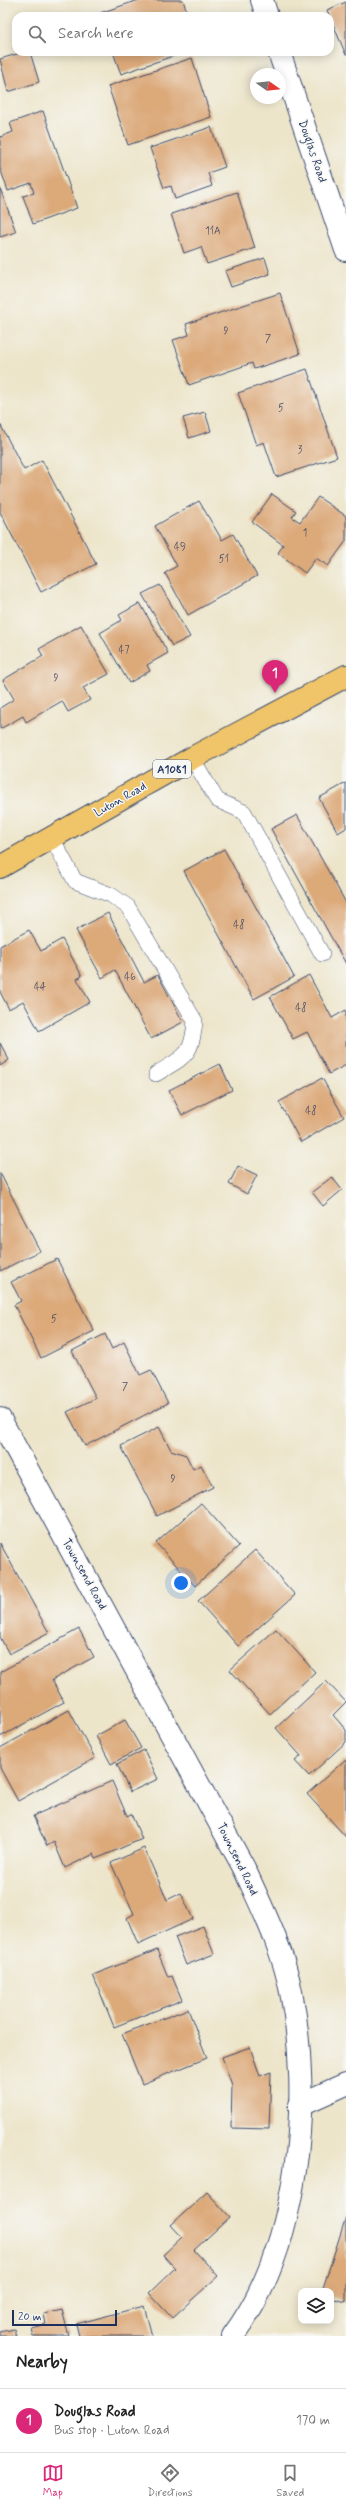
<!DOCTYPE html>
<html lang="en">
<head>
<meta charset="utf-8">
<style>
	:root { --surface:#fff; --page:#f2f2f2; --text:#222; --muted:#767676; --line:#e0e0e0; --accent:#db2777 }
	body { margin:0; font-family:Mynerve,sans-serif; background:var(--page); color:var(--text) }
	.controls { position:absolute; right:12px; bottom:12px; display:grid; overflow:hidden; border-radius:8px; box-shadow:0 2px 10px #0003 }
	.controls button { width:36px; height:36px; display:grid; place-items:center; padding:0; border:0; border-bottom:1px solid var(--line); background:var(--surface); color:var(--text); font:20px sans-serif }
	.compass { position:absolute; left:250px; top:68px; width:36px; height:36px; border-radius:50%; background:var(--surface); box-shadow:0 2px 10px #0003; rotate:104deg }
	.scale { position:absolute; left:12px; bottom:10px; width:105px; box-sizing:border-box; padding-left:4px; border:2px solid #1b2f5e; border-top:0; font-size:11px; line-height:14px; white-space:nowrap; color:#1b2f5e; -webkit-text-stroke:3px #f6f6f2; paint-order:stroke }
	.you { position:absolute; left:181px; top:1583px; width:14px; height:14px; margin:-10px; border:3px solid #fff; border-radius:50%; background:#1a73e8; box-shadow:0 0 0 6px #1a73e833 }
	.badge { display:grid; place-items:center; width:26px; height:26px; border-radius:50%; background:var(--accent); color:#fff; font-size:13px; font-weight:700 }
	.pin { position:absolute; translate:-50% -33px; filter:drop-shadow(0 1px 2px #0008) }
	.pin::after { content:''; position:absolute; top:21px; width:14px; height:12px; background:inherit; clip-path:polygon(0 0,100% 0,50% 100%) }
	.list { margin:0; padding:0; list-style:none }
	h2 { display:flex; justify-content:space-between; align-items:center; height:52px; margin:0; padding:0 16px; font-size:17px }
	h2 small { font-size:13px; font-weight:400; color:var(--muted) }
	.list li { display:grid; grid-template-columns:26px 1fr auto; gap:12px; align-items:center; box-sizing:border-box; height:64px; padding:0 16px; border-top:1px solid var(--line) }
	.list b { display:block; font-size:15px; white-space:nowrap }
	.list p { margin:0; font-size:13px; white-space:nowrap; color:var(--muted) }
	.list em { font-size:13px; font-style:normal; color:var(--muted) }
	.icon { flex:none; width:22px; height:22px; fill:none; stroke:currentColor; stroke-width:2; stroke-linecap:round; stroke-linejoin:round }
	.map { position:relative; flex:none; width:346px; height:2336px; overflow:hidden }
	.search { position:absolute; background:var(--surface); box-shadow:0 2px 10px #0003; left:12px; right:12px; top:12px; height:44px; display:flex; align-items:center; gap:10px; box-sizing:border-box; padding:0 14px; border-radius:12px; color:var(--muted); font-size:15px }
	.sheet { height:116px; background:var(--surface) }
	nav { display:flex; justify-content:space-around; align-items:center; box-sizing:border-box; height:56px; border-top:1px solid var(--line); background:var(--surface); font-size:11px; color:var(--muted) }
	nav a { display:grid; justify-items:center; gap:2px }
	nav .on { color:var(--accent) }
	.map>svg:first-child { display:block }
</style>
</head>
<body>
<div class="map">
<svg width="346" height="2336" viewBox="0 0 346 2336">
	<rect width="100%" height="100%" fill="#f6f6f2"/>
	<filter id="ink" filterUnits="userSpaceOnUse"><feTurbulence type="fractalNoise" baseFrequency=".025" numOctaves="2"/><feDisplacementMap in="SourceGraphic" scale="8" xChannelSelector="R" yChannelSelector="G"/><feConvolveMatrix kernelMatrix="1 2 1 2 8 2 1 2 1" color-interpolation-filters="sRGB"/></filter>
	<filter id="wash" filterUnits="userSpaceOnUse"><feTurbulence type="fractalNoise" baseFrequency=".012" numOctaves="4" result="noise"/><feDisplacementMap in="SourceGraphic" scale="16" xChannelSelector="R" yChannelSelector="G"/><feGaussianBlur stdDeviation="0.9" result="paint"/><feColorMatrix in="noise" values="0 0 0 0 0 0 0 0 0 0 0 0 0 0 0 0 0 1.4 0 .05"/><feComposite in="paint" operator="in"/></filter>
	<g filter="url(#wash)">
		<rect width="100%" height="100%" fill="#ede5ca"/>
		<g id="blocks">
			<g fill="#dca979">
				<path d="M139,0H183L188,16H101L100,13Z"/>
				<path d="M346,2V55L327,10Z"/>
				<path d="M24,52H30L39,82L8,92L0,59Z"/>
				<path d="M113,52H175L176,55L121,74Z"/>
				<path d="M192,58L211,117L128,145L108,86Z"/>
				<path d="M43,111L77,208L33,224L23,196L34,193L31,183L8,191L0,168V137L13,132L10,123Z"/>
				<path d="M211,127L225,167L208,173L212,186L175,199L171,186L164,188L150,148Z"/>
				<path d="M0,188L16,232L0,237Z"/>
				<path d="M237,192L255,248L207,264L201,247L184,253L171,214Z"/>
				<path d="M265,258L270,274L231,287L225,271Z"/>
				<path d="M280,293L300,354L254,369L252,363L189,385L173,340L189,335L186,324Z"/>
				<path d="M307,369L337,457L276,477L264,442L256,445L238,393Z"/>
				<path d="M205,412L211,431L189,438L183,418Z"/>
				<path d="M0,424L24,470L42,460L96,564L41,592L0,512Z"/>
				<path d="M272,494L296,511L292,517L300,522L318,497L346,516V541L328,566L316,558L305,573L278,553L283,545L252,522Z"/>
				<path d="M199,501L222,540L233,534L257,576L188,615L165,573L177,566L155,526Z"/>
				<path d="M160,585L190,637L172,646L142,594Z"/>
				<path d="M140,603L168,653L147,665L150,671L129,683L100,633L122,620L119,615Z"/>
				<path d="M81,625L109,674L83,688L90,700L68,712L62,701L26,722L23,716L0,729V708L14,699L3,680L43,656L39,649Z"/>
				<path d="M346,783V828L338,833L319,798Z"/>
				<path d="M297,815L346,903V964L271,829Z"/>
				<path d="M224,849L294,977L254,999L184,871Z"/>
				<path d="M108,913L144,982L158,975L183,1022L151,1039L115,970L102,978L76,930Z"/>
				<path d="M29,930L41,951L62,939L82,976L77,979L90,1002L39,1031L23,1001L9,1009L0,992V946Z"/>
				<path d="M309,975L332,1018L346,1010V1065L329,1074L307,1032L293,1039L270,997Z"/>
				<path d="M0,1043L9,1060L0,1066Z"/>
				<path d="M220,1064L232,1090L182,1115L169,1090Z"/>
				<path d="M322,1078L344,1117L301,1142L279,1102Z"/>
				<path d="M238,1166L257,1175L247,1194L229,1184Z"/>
				<path d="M0,1173L40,1251L0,1271Z"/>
				<path d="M332,1177L342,1190L323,1206L312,1192Z"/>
				<path d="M57,1259L94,1331L41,1358L14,1305L21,1301L11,1282Z"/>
				<path d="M105,1334L112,1349L124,1342L140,1375L151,1370L168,1403L85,1446L67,1412L96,1398L72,1351Z"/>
				<path d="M159,1427L171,1450L186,1455L193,1469L201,1465L213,1487L157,1516L121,1446Z"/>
				<path d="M201,1503L239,1546L195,1586L156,1543Z"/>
				<path d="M0,1543L49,1633L9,1654L0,1637Z"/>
				<path d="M255,1550L295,1595L238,1646L198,1601Z"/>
				<path d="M79,1629L94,1657L52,1680L64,1702L0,1737V1672Z"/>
				<path d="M276,1629L315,1672L270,1714L230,1670Z"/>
				<path d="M326,1681L346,1702L333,1715L346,1730V1742L309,1776L295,1761L301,1756L276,1728Z"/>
				<path d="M69,1710L95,1758L18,1801L0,1768V1748Z"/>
				<path d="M125,1720L141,1748L111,1764L96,1736Z"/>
				<path d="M144,1750L158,1779L130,1792L117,1764Z"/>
				<path d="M346,1759V1837L307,1794Z"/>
				<path d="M112,1781L127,1816L131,1814L142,1839L96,1859L94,1854L65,1868L54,1842L47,1846L33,1816Z"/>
				<path d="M144,1848L167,1900L181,1893L193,1919L138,1944L127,1918L134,1914L111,1863Z"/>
				<path d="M203,1926L214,1954L186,1965L175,1937Z"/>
				<path d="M157,1950L168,1977L172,1976L182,2000L114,2027L93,1975Z"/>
				<path d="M188,2009L207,2058L142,2084L122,2034Z"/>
				<path d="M250,2047L260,2076L271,2072L269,2129L231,2128L232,2085L222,2057Z"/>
				<path d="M207,2192L230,2217L194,2250L218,2276L172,2318L149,2293L175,2268L163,2255L182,2237L171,2225Z"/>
				<path d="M346,2217V2302L331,2298V2291H322Z"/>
				<path d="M144,2306L152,2336H79L76,2324Z"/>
				<path d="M62,2310L69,2336H33L31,2328L46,2324L44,2314Z"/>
				<path d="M14,2329L16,2336H0V2332Z"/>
			</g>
		</g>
	</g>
	<g filter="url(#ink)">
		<use href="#blocks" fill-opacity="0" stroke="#3a4a6e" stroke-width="1"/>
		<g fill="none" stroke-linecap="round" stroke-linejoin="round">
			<g stroke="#3a4a6e" stroke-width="16">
				<g id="lane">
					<path d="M192,758L217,800L244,812L322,954"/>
					<path d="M52,838L75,881L111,895L128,907L195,1021C192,1057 185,1056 156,1074"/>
				</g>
			</g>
			<g stroke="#3a4a6e" stroke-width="24">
				<g id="street">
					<path d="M262,0L267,16"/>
					<path d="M279,52L346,250"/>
					<path d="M0,1419L244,1868C262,1908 283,1949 291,1992C312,2099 300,2246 233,2336"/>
					<path d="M299,2105L346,2084"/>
				</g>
			</g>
			<g stroke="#3a4a6e" stroke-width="24">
				<path id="primary" d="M0,867L192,758L346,676"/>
			</g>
			<use href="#lane" stroke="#fff" stroke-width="15"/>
			<use href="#street" stroke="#fff" stroke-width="22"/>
			<use href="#primary" stroke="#f0c469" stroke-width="22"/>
		</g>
	</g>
	<g text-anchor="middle" stroke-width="3" stroke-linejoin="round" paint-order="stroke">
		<g font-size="10" fill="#4b4e65">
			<text x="213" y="234">11A</text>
			<text x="226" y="334">9</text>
			<text x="268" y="342">7</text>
			<text x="281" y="411">5</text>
			<text x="300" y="453">3</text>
			<text x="305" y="536">1</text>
			<text x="180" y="550">49</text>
			<text x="224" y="562">51</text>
			<text x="124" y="653">47</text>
			<text x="56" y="681">9</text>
			<text x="239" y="928">48</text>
			<text x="130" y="980">46</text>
			<text x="40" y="990">44</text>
			<text x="301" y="1011">48</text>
			<text x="311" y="1114">48</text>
			<text x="54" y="1322">5</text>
			<text x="125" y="1390">7</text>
			<text x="173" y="1482">9</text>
		</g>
		<rect fill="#f6f6f2" stroke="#5d6b8a" stroke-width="1" x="153" y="760" width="38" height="18" rx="3"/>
		<g font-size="11" font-weight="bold" fill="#1b2f5e">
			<text x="172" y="773">A1081</text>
		</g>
		<g font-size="12" fill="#1b2f5e" stroke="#f6f6f2">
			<text transform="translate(313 151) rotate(71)" y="4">Douglas Road</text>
			<text transform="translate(120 799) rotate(-30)" y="4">Luton Road</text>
			<text transform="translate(85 1574) rotate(61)" y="4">Townsend Road</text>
			<text transform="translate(238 1859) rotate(64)" y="4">Townsend Road</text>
		</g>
	</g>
</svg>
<div class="controls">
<button><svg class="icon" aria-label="layers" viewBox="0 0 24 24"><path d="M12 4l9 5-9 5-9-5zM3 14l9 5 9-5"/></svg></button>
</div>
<svg class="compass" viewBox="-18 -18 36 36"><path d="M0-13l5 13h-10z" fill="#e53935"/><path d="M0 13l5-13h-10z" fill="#767676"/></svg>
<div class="scale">20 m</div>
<div class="you"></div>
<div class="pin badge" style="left:275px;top:693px">1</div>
<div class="search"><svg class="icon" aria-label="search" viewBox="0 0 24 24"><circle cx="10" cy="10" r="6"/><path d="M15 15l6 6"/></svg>Search here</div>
</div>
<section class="sheet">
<h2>Nearby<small></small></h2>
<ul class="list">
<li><span class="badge">1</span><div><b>Douglas Road</b><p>Bus stop · Luton Road</p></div><em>170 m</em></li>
</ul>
</section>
<nav>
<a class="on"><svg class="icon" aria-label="map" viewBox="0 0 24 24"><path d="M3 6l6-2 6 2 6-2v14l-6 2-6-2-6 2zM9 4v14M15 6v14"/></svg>Map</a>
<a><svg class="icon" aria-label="directions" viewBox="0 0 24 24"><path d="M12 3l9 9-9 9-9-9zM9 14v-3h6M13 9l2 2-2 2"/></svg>Directions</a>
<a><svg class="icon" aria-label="saved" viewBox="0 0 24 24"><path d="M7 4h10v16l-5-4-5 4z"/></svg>Saved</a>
</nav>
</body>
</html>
